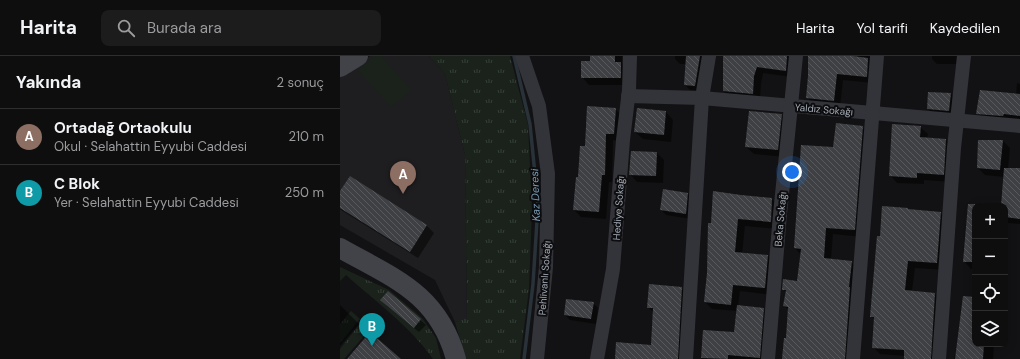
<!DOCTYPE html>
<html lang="tr">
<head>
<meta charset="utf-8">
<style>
	:root { --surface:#0e0e0f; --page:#1c1c1d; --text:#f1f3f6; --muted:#9b9c9e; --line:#2e2e2f; --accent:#1a73e8 }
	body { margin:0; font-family:"DM Sans",sans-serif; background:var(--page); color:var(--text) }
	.controls { position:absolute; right:12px; bottom:12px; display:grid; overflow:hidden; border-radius:8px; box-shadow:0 2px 10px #0003 }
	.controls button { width:36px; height:36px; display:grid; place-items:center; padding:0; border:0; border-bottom:1px solid var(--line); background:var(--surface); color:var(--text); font:20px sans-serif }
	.you { position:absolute; left:452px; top:116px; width:14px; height:14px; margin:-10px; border:3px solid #fff; border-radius:50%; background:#1a73e8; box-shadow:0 0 0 6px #1a73e833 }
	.badge { display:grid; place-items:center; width:26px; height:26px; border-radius:50%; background:var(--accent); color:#fff; font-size:13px; font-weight:700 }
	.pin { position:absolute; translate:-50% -33px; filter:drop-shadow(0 1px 2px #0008) }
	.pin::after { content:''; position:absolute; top:21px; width:14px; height:12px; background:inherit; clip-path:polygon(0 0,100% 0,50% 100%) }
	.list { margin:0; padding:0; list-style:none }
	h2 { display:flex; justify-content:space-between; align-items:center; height:52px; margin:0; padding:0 16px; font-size:17px }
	h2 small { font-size:13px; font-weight:400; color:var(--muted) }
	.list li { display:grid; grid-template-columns:26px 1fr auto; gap:12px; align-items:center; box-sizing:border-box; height:56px; padding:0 16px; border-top:1px solid var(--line) }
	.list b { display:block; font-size:15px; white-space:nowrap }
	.list p { margin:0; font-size:13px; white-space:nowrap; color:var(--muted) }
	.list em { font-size:13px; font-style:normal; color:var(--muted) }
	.icon { flex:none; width:22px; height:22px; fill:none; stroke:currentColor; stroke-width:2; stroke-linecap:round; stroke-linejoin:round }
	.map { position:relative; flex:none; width:680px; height:303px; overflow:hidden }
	header { display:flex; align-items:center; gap:24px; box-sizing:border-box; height:56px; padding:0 20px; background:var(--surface); border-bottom:1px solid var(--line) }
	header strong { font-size:19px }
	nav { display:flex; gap:22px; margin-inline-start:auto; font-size:14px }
	.search { width:280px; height:36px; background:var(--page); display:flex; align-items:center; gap:10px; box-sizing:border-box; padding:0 14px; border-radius:8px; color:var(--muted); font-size:15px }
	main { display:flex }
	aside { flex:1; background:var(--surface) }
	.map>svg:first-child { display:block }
</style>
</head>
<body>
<header>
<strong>Harita</strong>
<div class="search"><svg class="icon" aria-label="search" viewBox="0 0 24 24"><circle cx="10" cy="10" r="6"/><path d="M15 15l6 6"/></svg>Burada ara</div>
<nav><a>Harita</a><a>Yol tarifi</a><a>Kaydedilen</a></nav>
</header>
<main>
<aside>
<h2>Yakında<small>2 sonuç</small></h2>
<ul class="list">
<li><span class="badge" style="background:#8d6e63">A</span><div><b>Ortadağ Ortaokulu</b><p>Okul · Selahattin Eyyubi Caddesi</p></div><em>210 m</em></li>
<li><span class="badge" style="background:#0f9aa8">B</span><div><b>C Blok</b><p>Yer · Selahattin Eyyubi Caddesi</p></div><em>250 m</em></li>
</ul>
</aside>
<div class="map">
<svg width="680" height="303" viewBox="0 0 680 303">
	<defs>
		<pattern id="grass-tufts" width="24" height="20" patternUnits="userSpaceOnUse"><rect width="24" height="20" fill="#1a221b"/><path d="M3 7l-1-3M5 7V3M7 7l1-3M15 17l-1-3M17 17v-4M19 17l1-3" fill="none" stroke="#383f3a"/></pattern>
		<pattern id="building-back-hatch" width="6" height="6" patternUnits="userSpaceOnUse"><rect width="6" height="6" fill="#3e4044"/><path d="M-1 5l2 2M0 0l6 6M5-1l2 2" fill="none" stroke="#57595d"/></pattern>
	</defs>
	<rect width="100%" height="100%" fill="#121214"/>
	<path fill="#1e1e21" d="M30,0H89L105,18L125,99L127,263L115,266L95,224L0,169V20Z"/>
	<g fill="url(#grass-tufts)">
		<path d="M89,0H170L188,69L192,152L189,233L180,303H126L115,266L127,262L125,99L105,18Z"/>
		<path d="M0,211L49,234L82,262L96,282L101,303H93C72,272 34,244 6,219L0,225Z"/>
		<path d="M11,255L20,263L0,287V268Z"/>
		<path d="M22,265L31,272L4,303H0V293Z"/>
	</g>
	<path fill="#1a221b" d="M34,0H41L71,34L51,51L18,14Z"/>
	<g fill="#0007">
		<path d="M251,0H282V8L288,14V29H249L242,21L251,6Z"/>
		<path d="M335,0H366L360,35L350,34L345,29L346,8H340L335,3Z"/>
		<path d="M384,0H456L452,21L423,17L421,28L420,44L390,42L384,35Z"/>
		<path d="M470,0H536L533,27L503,24L500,51L473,48L467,41Z"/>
		<path d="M592,0H622L620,8H597L592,3Z"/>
		<path d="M677,27L680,28V66L645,65L637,57L676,39Z"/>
		<path d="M589,37L611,38L616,43L614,60L593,58L588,53Z"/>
		<path d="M275,53L283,61L281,85L273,84L272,126H269L266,163L241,161L234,154L246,91Z"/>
		<path d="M298,53L326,56L333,64L331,86L303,83L295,76Z"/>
		<path d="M441,59L449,66L445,101L414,98L406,91Z"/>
		<path d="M522,71L530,78L522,181L493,178L491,203L511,206L519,213L512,303H443L447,284L449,254L444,250L446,236L443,233L458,226L461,199L455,192L494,93Z"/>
		<path d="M580,71L588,78L587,82L606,84L613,91L611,126L584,124V128L557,127L550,119Z"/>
		<path d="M663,85L670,92L668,113H680V168L668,167L665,163V150H662L664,121L645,119L638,112Z"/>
		<path d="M317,97L324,104L323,127L297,126L290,118Z"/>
		<path d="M0,137L86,169L94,177L78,202L1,154L0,153Z"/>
		<path d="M347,137L352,143L351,163L326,159L321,154Z"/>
		<path d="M432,143L439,150L437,173L405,170L402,198L428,200L435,207L432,239L400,235L398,250L423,253L430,260L427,303H361L364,275L394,278L397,255L372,253L365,246L368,217L369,168Z"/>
		<path d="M568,153L600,157L608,164L604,214L575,212L572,235L595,238L602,245L598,303H565V300L540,298L533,291L535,264L531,260L541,181Z"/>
		<path d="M635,162V213H631L624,205Z"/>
		<path d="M341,232L349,239L345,303H276L312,290L314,257L308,251Z"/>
		<path d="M48,236L86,269L79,276L46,249Z"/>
		<path d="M635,242V288H654L653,303H614L615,297H617Z"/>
		<path d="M227,244L253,247L258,252L256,268L230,264L225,259Z"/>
		<path d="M0,249L19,268L0,290Z"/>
	</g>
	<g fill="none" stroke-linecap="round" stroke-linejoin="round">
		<path stroke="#283238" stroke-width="3.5" d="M174,0L190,68L198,149L193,228L184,303"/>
	</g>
	<g fill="url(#building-back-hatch)">
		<path d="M250,0H275V6H281V22H241V5H250Z"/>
		<path d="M346,0H360L355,30L344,29Z"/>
		<path d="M383,0H447L446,15L417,11L414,20L413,38L383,35Z"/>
		<path d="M468,0H513L528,2L527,21L497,18L494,45L466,42L468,20Z"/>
		<path d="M640,34L680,38V60L664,58L663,60L636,58Z"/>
		<path d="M588,36L611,37L609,55L587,53Z"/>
		<path d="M247,50L276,52L274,78H266L265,119H262L259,156L233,154L236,121H238L240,90H245Z"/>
		<path d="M297,52L326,55L324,79L294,76Z"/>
		<path d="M409,55L442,58L438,94L405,91Z"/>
		<path d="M496,67L523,70L515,174L486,172L484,202L512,205L509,231H510L505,303H442L444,282H446L448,251L443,250L446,234H442L443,223L457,225L461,193L454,192L461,89L493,91Z"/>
		<path d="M552,68L581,70L580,81L606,83L604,119L577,117V122L549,120Z"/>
		<path d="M638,84H663L660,114L637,112Z"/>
		<path d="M291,95L317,96L316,120L289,119Z"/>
		<path d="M664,112H680V163L665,161V150H661Z"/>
		<path d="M10,120L87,169L70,196L0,152V135Z"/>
		<path d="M323,133L348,137L346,158L320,154Z"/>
		<path d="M373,135L401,139L432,142L431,166L398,163L395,196L428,199L425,232L393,229L391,249L364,246L367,217L368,167H371Z"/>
		<path d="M628,148H635V206H623Z"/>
		<path d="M542,150L568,152V153L601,156L597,207L568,205L565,234L595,237L591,303H564V294L532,292L534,261H530L537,180H540Z"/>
		<path d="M309,228L342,231L338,303H275L276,286L311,289L313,252H307Z"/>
		<path d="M48,235L81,263L74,272L40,244Z"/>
		<path d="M623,240L635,241V288H644L643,303H615Z"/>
		<path d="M226,243L254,246L251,263L224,259Z"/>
		<path d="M397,249L424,252L420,302L388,299V303L361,302L363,274L394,276Z"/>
		<path d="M30,276L61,303H7Z"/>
	</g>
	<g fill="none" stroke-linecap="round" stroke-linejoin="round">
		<g stroke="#333439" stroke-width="14">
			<path d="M182,0L199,50L208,118L206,211L197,303"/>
			<path d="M288,40L362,42L680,70"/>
			<path d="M257,303L273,213L283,84L289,34L290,0"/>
			<path d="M346,303L362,42L369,0"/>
			<path d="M428,303L440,158L456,0"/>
			<path d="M513,303L537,0"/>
			<path d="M599,303L614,92L624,0"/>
		</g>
		<g stroke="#414349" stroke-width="20">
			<path d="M0,11L18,0"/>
			<path d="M0,192C53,222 98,237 116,303"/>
		</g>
	</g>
	<g text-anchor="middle" stroke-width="4" stroke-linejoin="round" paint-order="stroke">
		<g font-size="10" fill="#a3aab5" stroke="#0d0d0f">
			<text transform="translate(484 53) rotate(5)" y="4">Yaldız Sokağı</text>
			<text transform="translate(278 152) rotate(-86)" y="4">Hediye Sokağı</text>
			<text transform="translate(440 163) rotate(-85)" y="4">Beka Sokağı</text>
			<text transform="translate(204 222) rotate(-86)" y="4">Pehlivanlı Sokağı</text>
		</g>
		<g font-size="11" font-style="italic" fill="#789bb2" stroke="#0d0d0f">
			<text transform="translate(195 139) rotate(-92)" y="4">Kaz Deresi</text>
		</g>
	</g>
</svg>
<div class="controls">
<button>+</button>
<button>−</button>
<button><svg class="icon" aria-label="locate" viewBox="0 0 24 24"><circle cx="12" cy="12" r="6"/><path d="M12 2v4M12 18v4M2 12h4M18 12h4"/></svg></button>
<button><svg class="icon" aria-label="layers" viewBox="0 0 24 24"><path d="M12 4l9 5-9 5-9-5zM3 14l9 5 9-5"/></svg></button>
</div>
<div class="you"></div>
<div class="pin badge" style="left:63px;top:138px;background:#8d6e63">A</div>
<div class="pin badge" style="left:32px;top:290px;background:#0f9aa8">B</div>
</div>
</main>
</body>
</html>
